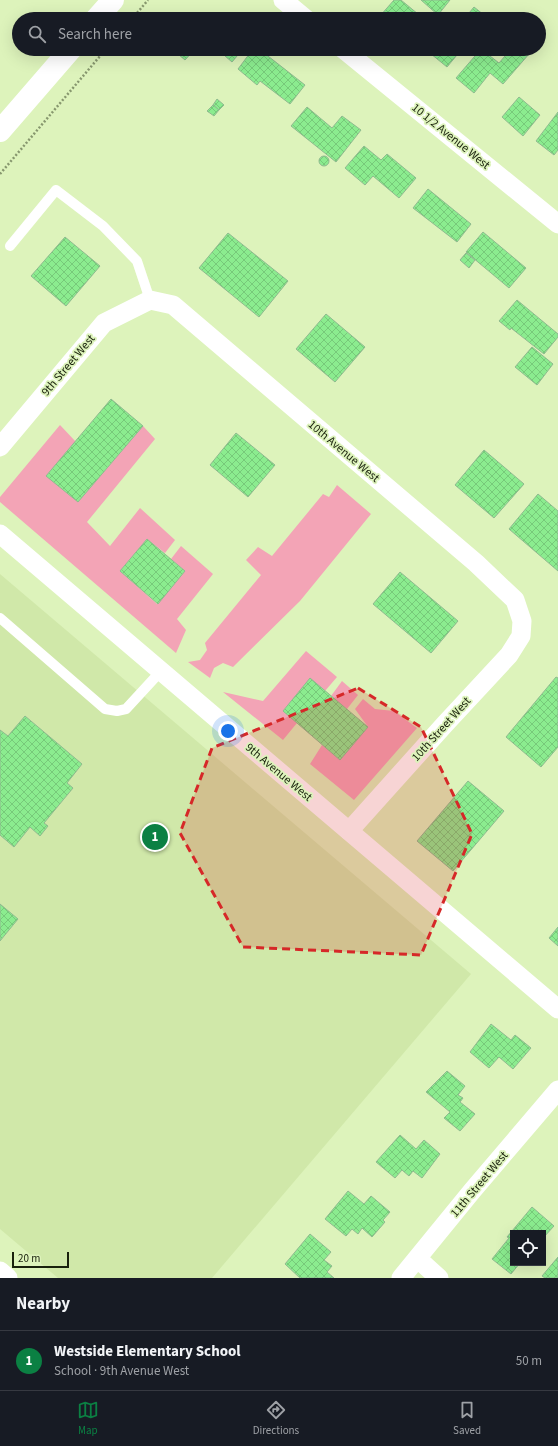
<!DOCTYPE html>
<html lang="en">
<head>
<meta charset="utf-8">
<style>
	:root { --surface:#171b24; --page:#20242c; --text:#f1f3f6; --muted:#9ea1a6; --line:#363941; --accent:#0b8043 }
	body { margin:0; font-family:"Source Sans 3",sans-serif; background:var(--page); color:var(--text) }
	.controls { position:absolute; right:12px; bottom:12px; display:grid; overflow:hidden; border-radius:0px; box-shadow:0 4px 16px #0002 }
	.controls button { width:36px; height:36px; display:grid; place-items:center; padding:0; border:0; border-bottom:1px solid var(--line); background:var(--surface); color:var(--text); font:20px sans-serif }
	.scale { position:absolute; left:12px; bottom:10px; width:57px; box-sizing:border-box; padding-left:4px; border:2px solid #19210c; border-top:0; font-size:11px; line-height:14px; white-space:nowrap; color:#19210c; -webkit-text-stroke:3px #ddf3bb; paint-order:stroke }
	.you { position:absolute; left:228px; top:731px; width:14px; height:14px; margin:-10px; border:3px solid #fff; border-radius:50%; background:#1a73e8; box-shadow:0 0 0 6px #1a73e833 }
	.badge { display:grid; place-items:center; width:26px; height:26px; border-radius:50%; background:var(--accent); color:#fff; font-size:13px; font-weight:700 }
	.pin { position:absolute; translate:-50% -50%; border:2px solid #fff; box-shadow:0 1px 4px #0006 }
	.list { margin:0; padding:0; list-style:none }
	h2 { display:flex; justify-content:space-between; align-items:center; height:52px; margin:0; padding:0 16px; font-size:17px }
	h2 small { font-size:13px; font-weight:400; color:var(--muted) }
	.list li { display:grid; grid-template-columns:26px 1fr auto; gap:12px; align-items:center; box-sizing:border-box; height:60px; padding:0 16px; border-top:1px solid var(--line) }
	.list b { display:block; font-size:15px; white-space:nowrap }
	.list p { margin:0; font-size:13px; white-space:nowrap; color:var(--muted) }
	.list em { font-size:13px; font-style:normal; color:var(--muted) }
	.icon { flex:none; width:22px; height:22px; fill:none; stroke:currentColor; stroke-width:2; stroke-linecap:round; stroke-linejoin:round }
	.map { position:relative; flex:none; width:558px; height:1278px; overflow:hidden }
	.search { position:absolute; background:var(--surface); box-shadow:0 4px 16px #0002; left:12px; right:12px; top:12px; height:44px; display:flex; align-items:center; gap:10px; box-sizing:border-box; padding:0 14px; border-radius:22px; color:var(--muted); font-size:15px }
	.sheet { height:112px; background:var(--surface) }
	nav { display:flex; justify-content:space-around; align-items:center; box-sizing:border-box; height:56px; border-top:1px solid var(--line); background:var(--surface); font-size:11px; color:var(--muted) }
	nav a { display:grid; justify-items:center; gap:2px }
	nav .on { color:var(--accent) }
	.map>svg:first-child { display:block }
</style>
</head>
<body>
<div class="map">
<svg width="558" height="1278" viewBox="0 0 558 1278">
	<defs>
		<pattern id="building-cross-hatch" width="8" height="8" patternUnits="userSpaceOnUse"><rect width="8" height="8" fill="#8bec8f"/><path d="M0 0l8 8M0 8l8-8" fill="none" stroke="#77ca7a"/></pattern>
	</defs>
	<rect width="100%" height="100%" fill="#ddf3bb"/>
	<path fill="#d0e8a9" d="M0,574L471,974L212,1278H58L0,1229Z"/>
	<g fill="#f3a4b6">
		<path d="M60,425L76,442L47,476L78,502L143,426L155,439L87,522L110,546L140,508L175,540L165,553L147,539L120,571L157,604L185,571L171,559L181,546L213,574L177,619L186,630L176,653L0,502V497Z"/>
		<path d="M337,485L371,514L300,601L233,667L223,663L214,668L210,678L188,662L200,660L207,650L205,643L261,575L246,560L258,547L272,556L323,494L329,497Z"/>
		<path d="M306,651L337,677L325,691L310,679L283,711L297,723L283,740L223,692L263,701Z"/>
		<path d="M342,681L358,695L347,709L331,696Z"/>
		<path d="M363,699L375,709L394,711L417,728L354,800L310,764L322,745L340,760L368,727L355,709Z"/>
	</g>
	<g fill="url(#building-cross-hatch)" stroke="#8fba8f">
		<path d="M394,0H401L424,19H384L380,16Z"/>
		<path d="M421,0H450L438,15Z"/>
		<path d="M474,7L489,19H464Z"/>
		<path d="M172,49H195L185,60Z"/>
		<path d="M217,49H243L232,62Z"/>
		<path d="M253,49H259L305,85L290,104L260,81L257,85L238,69Z"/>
		<path d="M425,49H462L447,67Z"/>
		<path d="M481,49L499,63L511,49H523L529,54L503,84L490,73L474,93L456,78Z"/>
		<path d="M519,97L540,115L523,136L502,117Z"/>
		<path d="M217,99L224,105L219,110L213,105Z"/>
		<path d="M213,105L219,110L214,116L207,111Z"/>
		<path d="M307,107L332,128L342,116L361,130L336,162L291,126Z"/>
		<path d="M558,112V150L554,155L536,141Z"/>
		<path d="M364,146L381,160L387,154L416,178L399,198L373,176L365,185L345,168Z"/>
		<circle cx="324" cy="161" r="5"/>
		<path d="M428,189L471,224L457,242L413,208Z"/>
		<path d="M483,232L526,268L509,288L466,252Z"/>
		<path d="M228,233L288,281L259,317L199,268Z"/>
		<path d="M65,237L100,266L66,306L31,276Z"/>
		<path d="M466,253L475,260L469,268L460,260Z"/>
		<path d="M517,300L558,334V337L544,354L511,328L510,330L499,321Z"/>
		<path d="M326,314L365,347L335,382L296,349Z"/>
		<path d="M532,347L553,364L537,385L515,367Z"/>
		<path d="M111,399L143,426L78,502L46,476Z"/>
		<path d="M236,433L275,465L248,497L210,465Z"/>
		<path d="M484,450L524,484L494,518L455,485Z"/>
		<path d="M538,494L558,511V571L509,529Z"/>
		<path d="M147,539L185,571L158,604L120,571Z"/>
		<path d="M400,572L458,621L431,653L373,604Z"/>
		<path d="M556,677L558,678V747L541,767L506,737Z"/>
		<path d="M310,678L368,727L340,760L283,711Z"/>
		<path d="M25,716L82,764L67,783L73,788L44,823L48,826L40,836L30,827L14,847L0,835V730L8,736Z"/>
		<path d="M468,781L504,811L453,871L417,841Z"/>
		<path d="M0,904L18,919L0,941Z"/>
		<path d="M558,927V946L549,938Z"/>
		<path d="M491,1024L511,1040L515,1035L531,1048L513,1069L499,1057L489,1068L470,1052Z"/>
		<path d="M447,1071L465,1086L458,1095L463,1098L460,1102L475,1114L460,1131L444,1118L450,1112L426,1092Z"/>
		<path d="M400,1135L416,1149L424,1140L440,1154L422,1178L413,1171L409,1176L402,1170L395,1178L376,1162Z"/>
		<path d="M348,1191L364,1204L371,1196L390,1212L383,1220L385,1222L372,1237L362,1228L358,1234L352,1229L346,1236L325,1219Z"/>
		<path d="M532,1207L554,1226L543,1238V1233H513V1263H520L511,1274L492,1259L509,1238L507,1237Z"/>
		<path d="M310,1234L331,1252L324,1260L332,1266L327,1272L334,1278H300L285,1264Z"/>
		<path d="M558,1257V1278H545L542,1276Z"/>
	</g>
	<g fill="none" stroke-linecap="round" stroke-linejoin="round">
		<g stroke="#87976e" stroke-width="2.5" stroke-dasharray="2 2" stroke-linecap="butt">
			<path d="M132,19L148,0"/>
			<path d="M0,174L106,49"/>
		</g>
		<g stroke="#fff" stroke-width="10">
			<path d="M10,246L56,190L103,226L137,261L150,300"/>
			<path d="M0,618L105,709L117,711L126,709L161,671"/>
		</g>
		<g stroke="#fff" stroke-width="19">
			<path d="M283,0L306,19"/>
			<path d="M343,49L558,224"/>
			<path d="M0,447L104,323L150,300L173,305L476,563L515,600L522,621L521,636L509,655L445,724L349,831"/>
			<path d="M0,534L558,1009"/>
			<path d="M418,1259L439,1278"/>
			<path d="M0,1271L8,1278"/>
			<path d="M401,1278L472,1191L558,1090"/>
		</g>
		<g stroke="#fff" stroke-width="22">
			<path d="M96,19L113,0"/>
			<path d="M0,131L71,49"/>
		</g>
	</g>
	<path fill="#d62828" fill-opacity="0.2" stroke="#d62828" stroke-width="3" stroke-dasharray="8 5" stroke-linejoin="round" d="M358,688L421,727L472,834L421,955L243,947L180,833L212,748Z"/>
	<g text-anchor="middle" stroke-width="3.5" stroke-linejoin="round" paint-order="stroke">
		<g font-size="12" fill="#19210c" stroke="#ddf3bb">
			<text transform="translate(451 136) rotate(39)" y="4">10 1/2 Avenue West</text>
			<text transform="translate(68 365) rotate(-50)" y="4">9th Street West</text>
			<text transform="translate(344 451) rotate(40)" y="4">10th Avenue West</text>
			<text transform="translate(441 729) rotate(-48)" y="4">10th Street West</text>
			<text transform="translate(279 772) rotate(40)" y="4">9th Avenue West</text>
			<text transform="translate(479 1184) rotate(-50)" y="4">11th Street West</text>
		</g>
	</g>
</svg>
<div class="controls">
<button><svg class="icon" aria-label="locate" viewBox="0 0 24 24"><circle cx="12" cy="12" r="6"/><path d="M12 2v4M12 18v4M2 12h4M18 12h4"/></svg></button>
</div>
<div class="scale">20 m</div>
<div class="you"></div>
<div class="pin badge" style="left:155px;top:837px">1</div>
<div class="search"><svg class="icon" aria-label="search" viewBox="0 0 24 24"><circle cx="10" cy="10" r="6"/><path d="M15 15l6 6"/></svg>Search here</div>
</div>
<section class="sheet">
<h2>Nearby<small></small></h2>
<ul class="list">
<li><span class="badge">1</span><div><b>Westside Elementary School</b><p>School · 9th Avenue West</p></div><em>50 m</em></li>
</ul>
</section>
<nav>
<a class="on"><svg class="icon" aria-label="map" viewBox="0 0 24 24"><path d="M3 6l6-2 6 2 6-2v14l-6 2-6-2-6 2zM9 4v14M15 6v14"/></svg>Map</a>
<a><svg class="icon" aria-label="directions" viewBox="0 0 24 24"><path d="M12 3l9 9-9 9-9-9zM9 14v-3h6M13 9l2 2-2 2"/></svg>Directions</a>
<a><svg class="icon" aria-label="saved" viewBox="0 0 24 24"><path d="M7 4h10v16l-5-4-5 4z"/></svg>Saved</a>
</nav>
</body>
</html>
